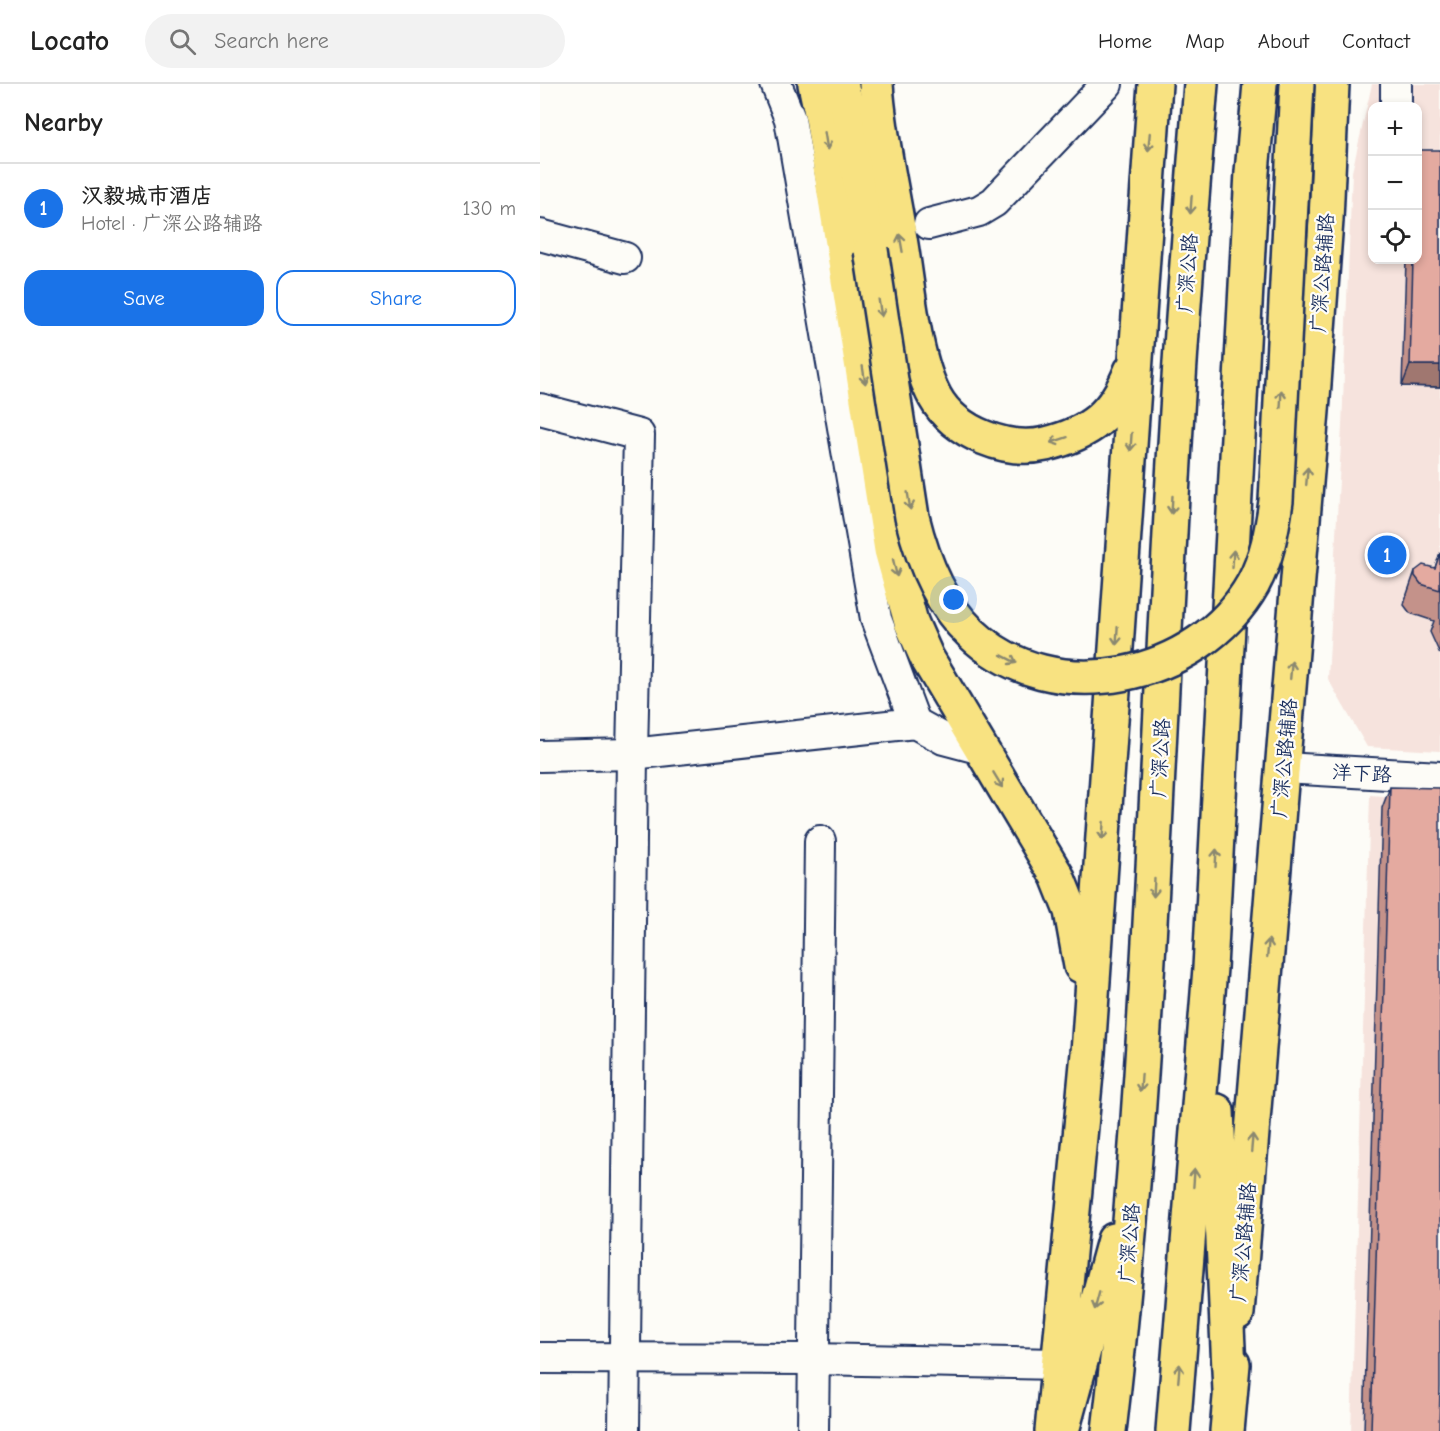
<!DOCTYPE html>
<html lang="en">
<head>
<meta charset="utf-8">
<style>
	:root { --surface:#fff; --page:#f2f2f2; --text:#222; --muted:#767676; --line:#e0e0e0; --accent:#1a73e8 }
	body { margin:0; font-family:"Comic Neue","LXGW WenKai TC",sans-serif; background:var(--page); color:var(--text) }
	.controls { position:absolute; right:18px; top:18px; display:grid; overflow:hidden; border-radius:12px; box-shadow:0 3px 9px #0003 }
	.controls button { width:54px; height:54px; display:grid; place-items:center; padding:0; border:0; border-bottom:2px solid var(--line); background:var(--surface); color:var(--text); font:30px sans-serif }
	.you { position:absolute; left:414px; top:516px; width:21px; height:21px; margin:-15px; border:4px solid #fff; border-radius:50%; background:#1a73e8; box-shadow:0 0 0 9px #1a73e833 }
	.badge { display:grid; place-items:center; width:39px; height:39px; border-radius:50%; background:var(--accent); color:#fff; font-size:20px; font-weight:700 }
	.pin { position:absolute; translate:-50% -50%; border:3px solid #fff; box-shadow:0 2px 6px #0006 }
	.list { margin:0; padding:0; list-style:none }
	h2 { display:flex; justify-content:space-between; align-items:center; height:78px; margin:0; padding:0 24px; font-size:26px }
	h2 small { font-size:20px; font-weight:400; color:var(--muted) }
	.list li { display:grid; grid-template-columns:39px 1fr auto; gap:18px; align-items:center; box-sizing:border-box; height:90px; padding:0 24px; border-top:2px solid var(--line) }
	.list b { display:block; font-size:22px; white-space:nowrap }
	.list p { margin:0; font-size:20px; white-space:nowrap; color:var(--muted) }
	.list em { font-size:20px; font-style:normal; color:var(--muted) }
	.actions { display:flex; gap:12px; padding:18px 24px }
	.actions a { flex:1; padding:14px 0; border:2px solid var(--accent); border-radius:18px; text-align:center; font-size:21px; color:var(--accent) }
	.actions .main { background:var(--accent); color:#fff }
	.icon { flex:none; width:33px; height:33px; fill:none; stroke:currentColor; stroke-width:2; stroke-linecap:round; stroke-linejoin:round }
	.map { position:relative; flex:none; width:900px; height:1347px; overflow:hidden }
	header { display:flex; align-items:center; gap:36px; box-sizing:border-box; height:84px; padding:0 30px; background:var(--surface); border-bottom:2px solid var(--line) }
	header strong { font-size:28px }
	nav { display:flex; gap:33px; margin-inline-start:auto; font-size:21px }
	.search { width:420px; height:54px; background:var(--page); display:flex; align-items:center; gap:15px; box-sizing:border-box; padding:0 21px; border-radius:33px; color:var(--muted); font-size:22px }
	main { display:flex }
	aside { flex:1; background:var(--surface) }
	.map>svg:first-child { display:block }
</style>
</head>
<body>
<header>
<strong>Locato</strong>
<div class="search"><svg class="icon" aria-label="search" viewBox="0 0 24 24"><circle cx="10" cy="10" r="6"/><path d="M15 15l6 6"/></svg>Search here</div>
<nav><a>Home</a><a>Map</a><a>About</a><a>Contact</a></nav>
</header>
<main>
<aside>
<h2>Nearby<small></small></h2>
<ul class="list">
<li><span class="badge">1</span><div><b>汉毅城市酒店</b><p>Hotel · 广深公路辅路</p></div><em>130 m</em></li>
</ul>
<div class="actions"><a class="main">Save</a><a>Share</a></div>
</aside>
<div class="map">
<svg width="900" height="1347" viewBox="0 0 900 1347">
	<rect width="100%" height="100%" fill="#fdfcf7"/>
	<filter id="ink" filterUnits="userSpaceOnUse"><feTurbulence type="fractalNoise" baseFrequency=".0167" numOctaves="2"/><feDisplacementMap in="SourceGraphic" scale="12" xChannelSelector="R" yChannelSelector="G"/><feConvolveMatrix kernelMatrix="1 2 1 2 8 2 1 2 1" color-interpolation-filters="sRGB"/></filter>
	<g filter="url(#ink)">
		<g fill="#f6e3dd" fill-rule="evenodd">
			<path d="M832,0H900V667L827,663L788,595L802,342L812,88ZM832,22H878V176H832Z"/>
			<path d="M830,711L900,716V1347H811Z"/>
		</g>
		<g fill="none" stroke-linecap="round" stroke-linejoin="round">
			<g stroke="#1b2f5e" stroke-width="34">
				<g id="minor">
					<path d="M236,0L250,35L336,535L375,639"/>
					<path d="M856,22V0"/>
					<path d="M389,140L439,127L454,118L567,0"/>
					<path d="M0,151L85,174"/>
					<path d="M0,325L99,351L92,670L84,1347"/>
					<path d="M0,672L92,670L375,639L404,655L438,664"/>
					<path d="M744,684L900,693"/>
					<path d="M0,1274L272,1275L519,1280"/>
					<path d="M273,1347L280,757"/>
				</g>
			</g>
			<g stroke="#1b2f5e" stroke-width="38">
				<g id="major">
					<path d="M275,0L282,33L351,466L371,538L387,574L517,792L531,827L541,882"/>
					<path d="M301,0L308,27L331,166"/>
					<path d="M336,0C339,49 351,100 359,149C368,197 372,270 395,313C415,349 467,369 506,360C551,349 574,330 591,287"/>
					<path d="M697,1229L772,327L786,136L792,0"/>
					<path d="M512,1347L548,969L615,0"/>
					<path d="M687,1347L693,1280"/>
				</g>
			</g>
			<g stroke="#1b2f5e" stroke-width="38">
				<g id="highway">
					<path d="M677,1027L690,1307"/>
					<path d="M522,1347L574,1156"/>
					<path d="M569,1347C610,1003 616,657 638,311C644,207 653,104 661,0"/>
					<path d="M633,1347L670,884L712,88L720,0"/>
				</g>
			</g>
			<use href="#minor" stroke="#fdfcf7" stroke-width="30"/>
			<use href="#major" stroke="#f8e281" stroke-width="33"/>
			<use href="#highway" stroke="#f8e281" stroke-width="33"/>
			<g stroke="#1b2f5e" stroke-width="38" stroke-linecap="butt">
				<path id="major-bridge" d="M331,166L372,433C382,474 399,519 431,549C512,627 659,596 713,500C727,474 732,446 736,417L757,0"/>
			</g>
			<use href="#major-bridge" stroke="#f8e281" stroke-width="33"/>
		</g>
		<g fill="#c4928a" stroke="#1b2f5e" stroke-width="1.5">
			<path d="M900,66V303L862,302L866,176H878Z"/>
			<path d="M900,469V570L890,548L894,537L870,529L864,521L865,516L875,487L895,484Z"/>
			<path d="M850,703L899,1347H824L842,724Z"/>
		</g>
		<path fill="#a07770" stroke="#1b2f5e" stroke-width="1.5" d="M870,281H900V303L862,302Z"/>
		<g fill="#e4aaa0" stroke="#1b2f5e" stroke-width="1.5">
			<path d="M878,66H900V281H870L873,176H878Z"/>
			<path d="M900,469V506L881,500L875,492V487L883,481L895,484Z"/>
			<path d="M850,703L900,704V1303L899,1347H831Z"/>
		</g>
		<defs><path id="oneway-shaft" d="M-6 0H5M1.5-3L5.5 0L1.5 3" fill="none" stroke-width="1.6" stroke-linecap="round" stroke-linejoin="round" transform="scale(1.5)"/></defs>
		<g stroke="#8a8870">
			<use href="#oneway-shaft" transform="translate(286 57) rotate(81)"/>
			<use href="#oneway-shaft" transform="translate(609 58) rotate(95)"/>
			<use href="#oneway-shaft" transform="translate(651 121) rotate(94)"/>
			<use href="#oneway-shaft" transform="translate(361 159) rotate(-100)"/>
			<use href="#oneway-shaft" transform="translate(340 224) rotate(81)"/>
			<use href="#oneway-shaft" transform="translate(324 291) rotate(81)"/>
			<use href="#oneway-shaft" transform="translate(741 315) rotate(-87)"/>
			<use href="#oneway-shaft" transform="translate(519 356) rotate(162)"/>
			<use href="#oneway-shaft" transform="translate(591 358) rotate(94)"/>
			<use href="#oneway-shaft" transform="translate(767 392) rotate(-85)"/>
			<use href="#oneway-shaft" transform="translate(369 417) rotate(81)"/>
			<use href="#oneway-shaft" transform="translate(632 421) rotate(93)"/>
			<use href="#oneway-shaft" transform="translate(693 475) rotate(-87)"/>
			<use href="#oneway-shaft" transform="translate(355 484) rotate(77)"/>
			<use href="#oneway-shaft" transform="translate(577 552) rotate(94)"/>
			<use href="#oneway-shaft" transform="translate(469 575) rotate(27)"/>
			<use href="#oneway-shaft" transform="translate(751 586) rotate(-85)"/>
			<use href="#oneway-shaft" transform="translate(458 696) rotate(59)"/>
			<use href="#oneway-shaft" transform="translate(563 747) rotate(94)"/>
			<use href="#oneway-shaft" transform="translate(676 774) rotate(-87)"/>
			<use href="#oneway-shaft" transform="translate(614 804) rotate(93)"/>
			<use href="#oneway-shaft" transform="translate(728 864) rotate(-85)"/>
			<use href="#oneway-shaft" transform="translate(601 999) rotate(94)"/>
			<use href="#oneway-shaft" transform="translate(712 1059) rotate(-85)"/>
			<use href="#oneway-shaft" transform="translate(654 1094) rotate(-86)"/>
			<use href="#oneway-shaft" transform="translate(557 1217) rotate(105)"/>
			<use href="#oneway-shaft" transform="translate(639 1289) rotate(-85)"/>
		</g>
	</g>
	<g text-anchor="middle" stroke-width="4.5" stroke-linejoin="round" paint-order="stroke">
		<g font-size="20" fill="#1b2f5e" stroke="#fdfcf7">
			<text transform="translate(647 189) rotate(-86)" y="7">广深公路</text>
			<text transform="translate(782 189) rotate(-86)" y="7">广深公路辅路</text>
			<text transform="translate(620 674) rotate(-87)" y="7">广深公路</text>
			<text transform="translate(744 674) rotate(-85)" y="7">广深公路辅路</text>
			<text transform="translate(822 689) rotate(3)" y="7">洋下路</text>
			<text transform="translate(703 1158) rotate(-85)" y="7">广深公路辅路</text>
			<text transform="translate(589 1159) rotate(-86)" y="7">广深公路</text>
		</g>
	</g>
</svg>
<div class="controls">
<button>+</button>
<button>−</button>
<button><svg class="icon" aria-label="locate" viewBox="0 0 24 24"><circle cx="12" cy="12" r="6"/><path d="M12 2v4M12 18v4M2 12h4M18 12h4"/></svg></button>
</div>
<div class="you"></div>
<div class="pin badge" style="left:847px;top:471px">1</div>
</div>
</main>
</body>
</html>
